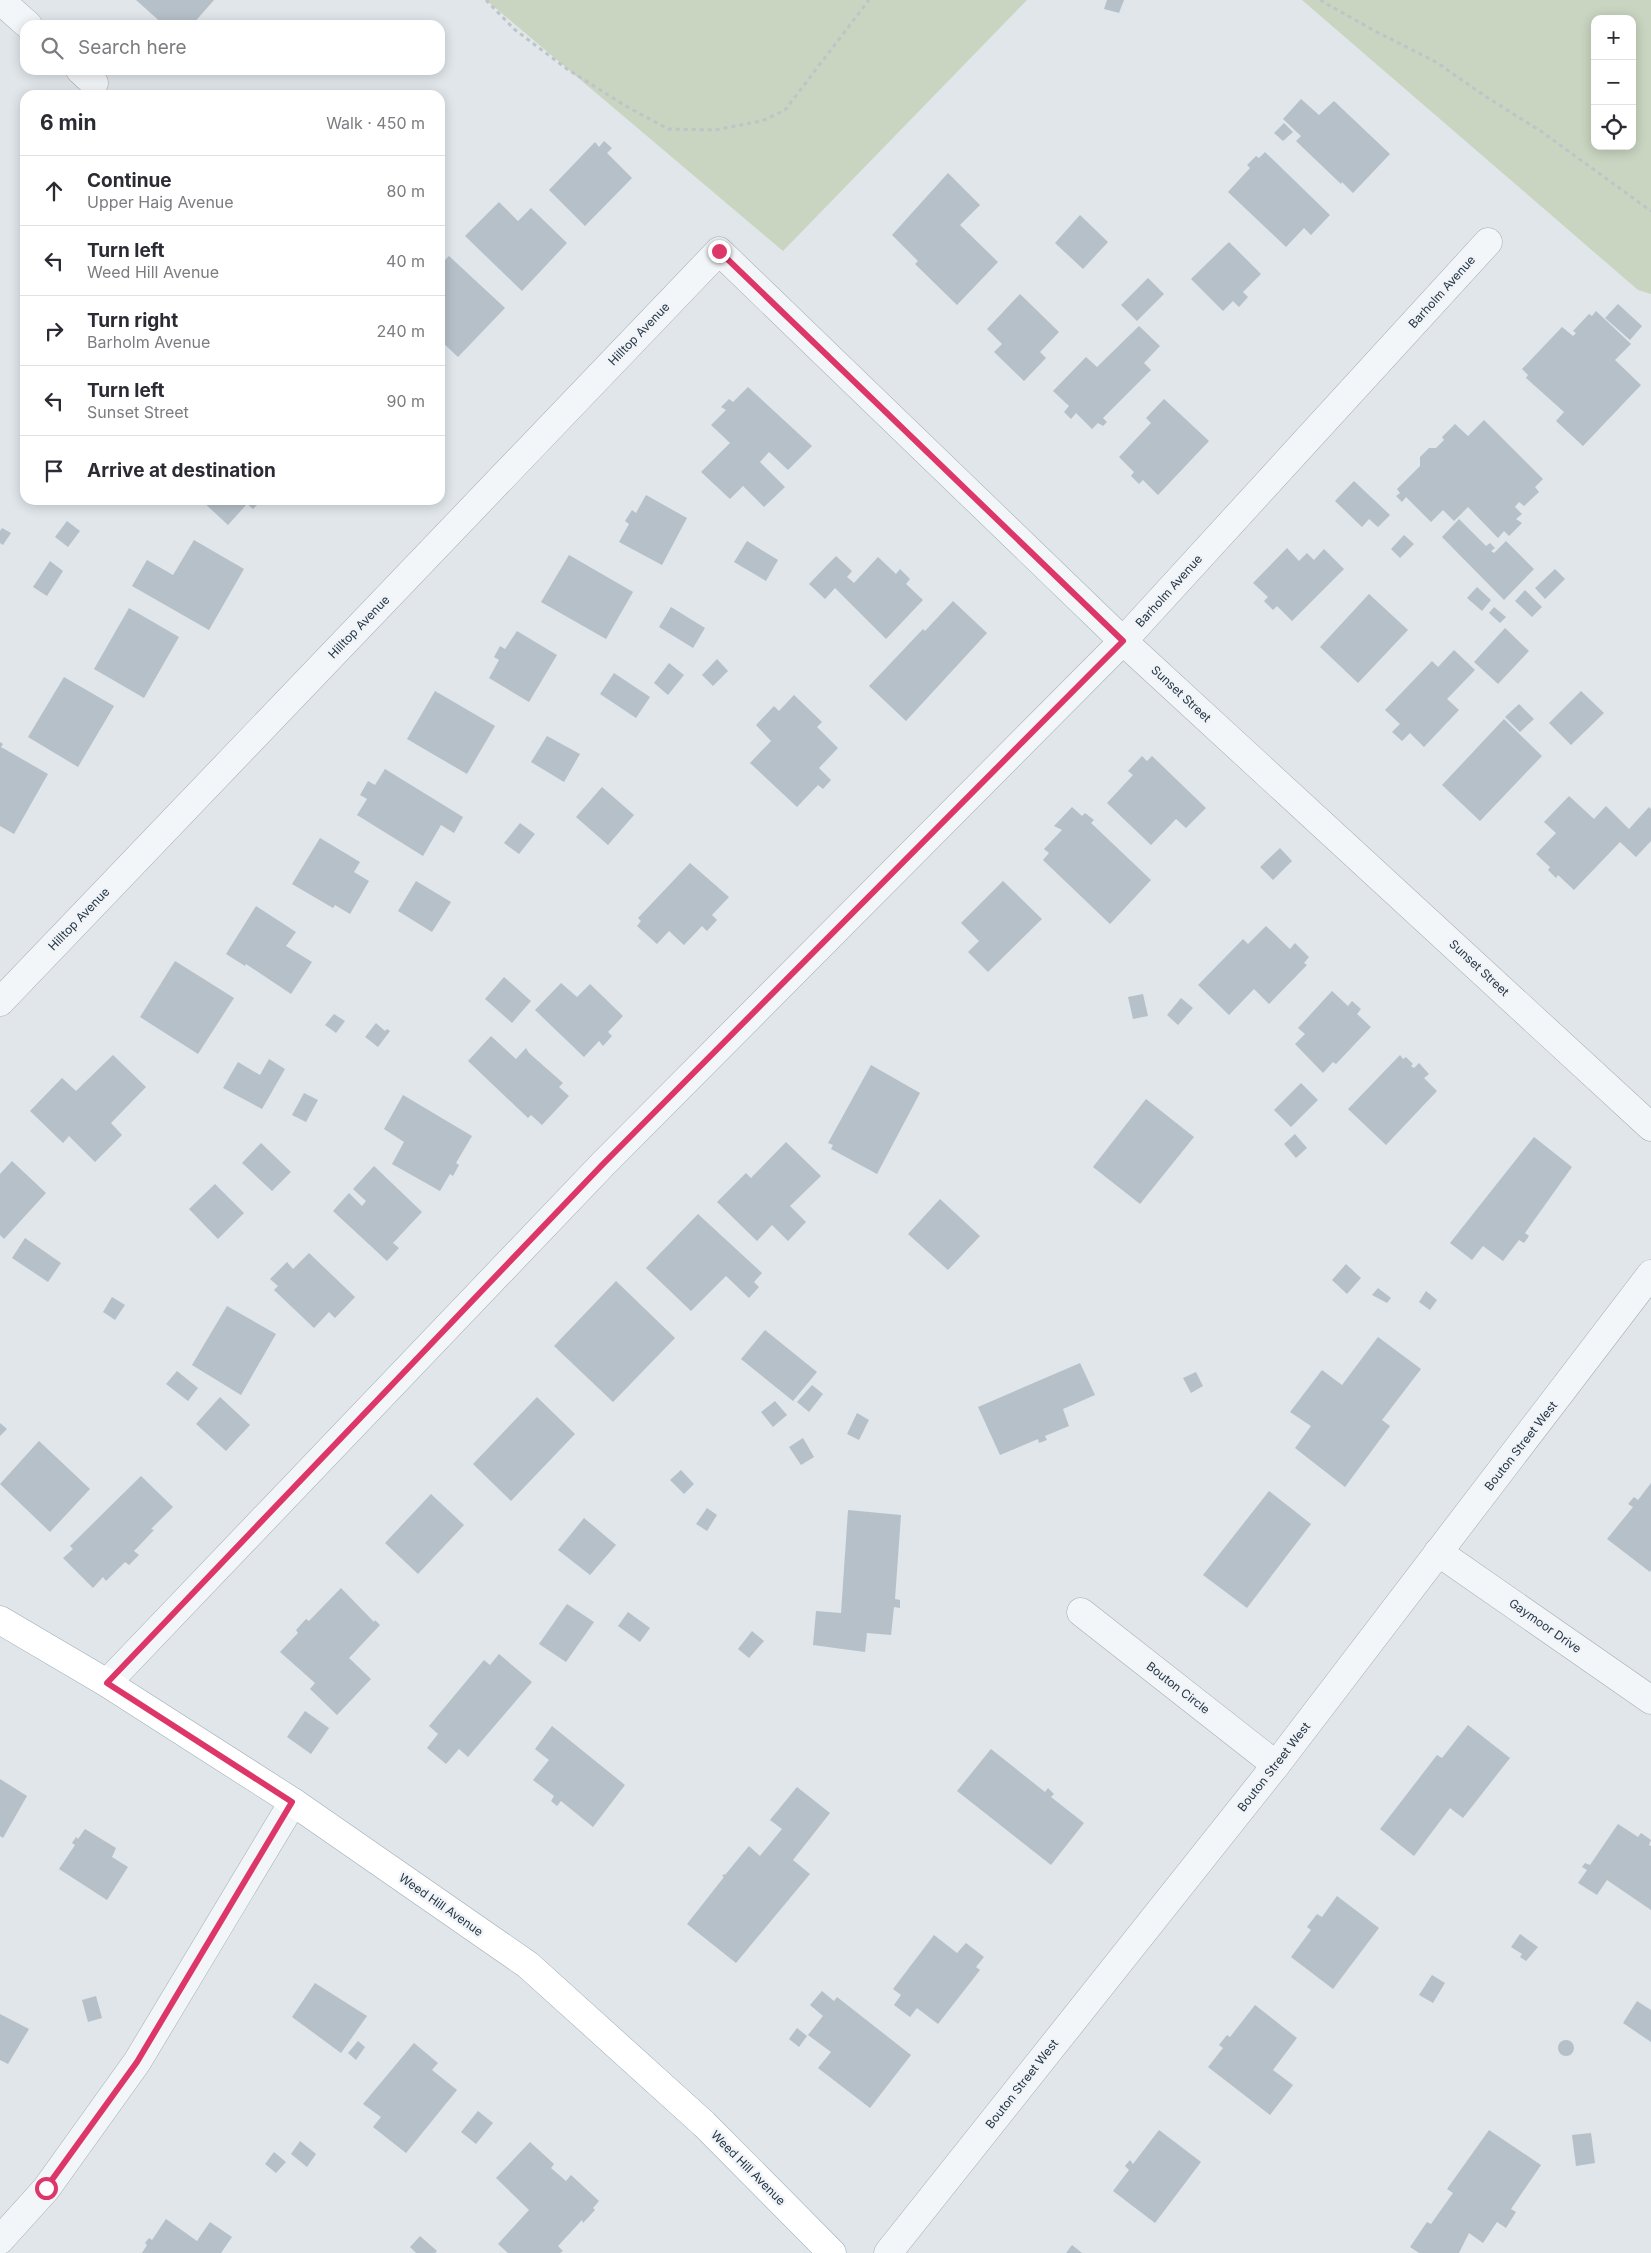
<!DOCTYPE html>
<html lang="en">
<head>
<meta charset="utf-8">
<style>
	:root { --surface:#fff; --page:#f7f7f7; --text:#2b2b33; --muted:#7c7c81; --line:#e1e1e2 }
	body { margin:0; font-family:Inter,sans-serif; background:var(--page); color:var(--text) }
	.controls { position:absolute; right:15px; top:15px; display:grid; overflow:hidden; border-radius:10px; box-shadow:0 2px 12px #0003 }
	.controls button { width:45px; height:45px; display:grid; place-items:center; padding:0; border:0; border-bottom:1px solid var(--line); background:var(--surface); color:var(--text); font:25px sans-serif }
	.stop { position:absolute; width:15px; height:15px; margin:-11px; border:4px solid #dd3769; border-radius:50%; background:#fff }
	.stop.end { background:#dd3769; border-color:#fff; box-shadow:0 1px 5px #0008 }
	.list { margin:0; padding:0; list-style:none }
	h2 { display:flex; justify-content:space-between; align-items:center; height:65px; margin:0; padding:0 20px; font-size:21px }
	h2 small { font-size:16px; font-weight:400; color:var(--muted) }
	.list li { display:grid; grid-template-columns:32px 1fr auto; gap:15px; align-items:center; box-sizing:border-box; height:70px; padding:0 20px; border-top:1px solid var(--line) }
	.list b { display:block; font-size:19px; white-space:nowrap }
	.list p { margin:0; font-size:16px; white-space:nowrap; color:var(--muted) }
	.list em { font-size:16px; font-style:normal; color:var(--muted) }
	.icon { flex:none; width:28px; height:28px; fill:none; stroke:currentColor; stroke-width:2; stroke-linecap:round; stroke-linejoin:round }
	.map { position:relative; flex:none; width:1651px; height:2253px; overflow:hidden }
	.search { position:absolute; background:var(--surface); box-shadow:0 2px 12px #0003; left:20px; top:20px; width:425px; height:55px; display:flex; align-items:center; gap:12px; box-sizing:border-box; padding:0 18px; border-radius:15px; color:var(--muted); font-size:19px }
	.panel { position:absolute; background:var(--surface); box-shadow:0 2px 12px #0003; left:20px; top:90px; width:425px; height:415px; border-radius:15px }
	.map>svg:first-child { display:block }
</style>
</head>
<body>
<div class="map">
<svg width="1651" height="2253" viewBox="0 0 1651 2253">
	<rect width="100%" height="100%" fill="#e0e6ea"/>
	<g fill="#c9d5c0" fill-rule="evenodd">
		<path d="M486,0H1027L783,251Z"/>
		<path d="M1302,0H1651V294L1638,290ZM1595,19H1632V146H1595Z"/>
	</g>
	<g fill="#b6c0c9">
		<path d="M136,0H214L192,25H164Z"/>
		<path d="M1107,0H1124L1119,13L1104,9Z"/>
		<path d="M1301,99L1319,115L1334,101L1390,154L1353,193L1342,182L1341,184L1296,141L1301,136L1283,119Z"/>
		<path d="M1284,123L1293,132L1283,141L1274,133Z"/>
		<path d="M604,141L612,148L607,153L632,178L585,226L549,190L595,142L599,147Z"/>
		<path d="M1265,152L1330,215L1311,235L1304,228L1286,247L1228,192L1250,168L1247,165L1256,156L1259,158Z"/>
		<path d="M948,173L980,205L960,225L998,262L957,305L915,264L918,261L892,235Z"/>
		<path d="M499,202L518,221L531,208L567,243L522,291L465,236Z"/>
		<path d="M1080,215L1108,242L1083,269L1055,243Z"/>
		<path d="M1229,242L1261,274L1243,292L1248,297L1239,307L1233,301L1223,311L1191,279Z"/>
		<path d="M449,256L505,308L458,357L440,340V265Z"/>
		<path d="M1148,278L1164,294L1137,321L1121,305Z"/>
		<path d="M1020,294L1059,332L1040,352L1046,358L1024,381L994,352L1002,344L987,329Z"/>
		<path d="M1618,304L1642,326L1630,340L1605,318Z"/>
		<path d="M1596,311L1631,344L1615,360L1641,385L1583,446L1556,421L1564,412L1526,378L1528,375L1522,369L1562,327L1573,336L1576,333L1573,331L1589,314L1592,316Z"/>
		<path d="M1139,326L1160,346L1144,363L1151,370L1103,418L1107,422L1103,426L1098,423L1092,429L1076,413L1071,419L1064,412L1069,406L1053,391L1086,357L1097,367Z"/>
		<path d="M748,387L812,446L788,470L769,452L760,462L785,487L764,507L743,486L730,499L701,472L730,443L711,425L726,410L721,407L729,399L733,402Z"/>
		<path d="M1164,399L1209,441L1158,495L1143,480L1139,484L1131,476L1134,472L1119,457L1151,423L1146,418Z"/>
		<path d="M1484,420L1543,479L1535,487L1539,492L1524,506L1519,502L1515,507L1522,514L1516,519L1522,523L1509,536L1504,531L1498,538L1468,507L1454,521L1443,510L1431,522L1406,497L1402,502L1396,496L1400,493L1397,489L1420,466V457L1429,448H1436L1444,440L1442,437L1455,424L1468,436Z"/>
		<path d="M1354,481L1390,515L1378,527L1369,519L1362,527L1335,501Z"/>
		<path d="M646,495L687,518L662,565L619,542L629,524L625,521L632,510L636,513Z"/>
		<path d="M201,500H262L253,509L247,504L228,525Z"/>
		<path d="M1459,519L1486,546L1490,543L1495,548L1491,551L1494,553L1506,541L1534,569L1504,600L1442,537Z"/>
		<path d="M67,521L80,531L68,547L55,537Z"/>
		<path d="M2,528L11,533L3,545L0,543V531Z"/>
		<path d="M1404,535L1414,544L1400,558L1391,549Z"/>
		<path d="M194,540L244,569L209,630L132,586L147,560L173,575Z"/>
		<path d="M747,541L778,560L766,581L734,562Z"/>
		<path d="M1287,548L1299,561L1307,553L1314,560L1324,549L1344,569L1292,621L1277,606L1273,610L1264,601L1268,597L1253,583Z"/>
		<path d="M569,555L633,592L606,639L541,602Z"/>
		<path d="M836,556L852,571L847,577L854,583L878,557L896,574L900,569L910,579L906,584L923,600L886,639L835,588L825,599L809,584Z"/>
		<path d="M50,561L63,571L47,596L33,587Z"/>
		<path d="M1555,569L1565,579L1545,599L1535,588Z"/>
		<path d="M1477,587L1491,600L1482,611L1467,598Z"/>
		<path d="M1525,590L1542,607L1532,617L1515,601Z"/>
		<path d="M1369,594L1408,630L1358,683L1320,647Z"/>
		<path d="M953,601L987,633L906,721L869,686L923,629L925,631Z"/>
		<path d="M671,607L705,628L693,648L659,627Z"/>
		<path d="M1494,607L1506,617L1500,623L1489,613Z"/>
		<path d="M129,608L179,637L144,698L94,669Z"/>
		<path d="M1505,628L1529,651L1498,684L1474,662Z"/>
		<path d="M517,631L557,655L529,702L489,678L499,660L494,657L500,646L505,649Z"/>
		<path d="M1454,650L1475,670L1447,699L1459,710L1424,747L1410,733L1402,741L1392,732L1400,724L1385,710L1432,661L1438,667Z"/>
		<path d="M717,659L728,671L713,686L702,675Z"/>
		<path d="M669,663L684,675L668,695L654,683Z"/>
		<path d="M614,673L650,697L636,718L600,694Z"/>
		<path d="M64,677L114,706L78,767L28,737Z"/>
		<path d="M435,691L495,726L467,774L407,739Z"/>
		<path d="M1581,691L1604,713L1571,745L1549,723Z"/>
		<path d="M794,695L822,722L817,727L838,748L819,768L831,780L823,789L818,785L797,807L750,763L771,741L756,725L774,706L779,711Z"/>
		<path d="M1519,704L1534,719L1520,732L1505,717Z"/>
		<path d="M1504,719L1542,756L1480,821L1442,785Z"/>
		<path d="M547,736L580,754L564,782L531,762Z"/>
		<path d="M0,742L3,744L1,747L48,774L14,834L0,826Z"/>
		<path d="M1142,756L1147,761L1152,756L1206,808L1186,828L1176,819L1151,845L1107,803L1133,775L1128,771Z"/>
		<path d="M385,769L463,817L454,833L441,825L423,856L357,815L367,799L360,795L368,781L375,785Z"/>
		<path d="M602,787L634,815L608,845L576,817Z"/>
		<path d="M1569,796L1594,819L1606,806L1629,829L1649,807L1651,809V841L1636,857L1620,842L1574,890L1558,875L1556,878L1548,870L1550,867L1536,854L1556,833L1544,822Z"/>
		<path d="M1072,807L1082,816L1085,813L1094,820L1091,823L1151,880L1110,924L1043,860L1049,853L1044,849L1062,830L1054,826Z"/>
		<path d="M520,823L535,834L519,854L504,843Z"/>
		<path d="M320,838L360,862L354,872L369,881L350,914L335,905L333,908L292,884Z"/>
		<path d="M1280,848L1292,861L1273,880L1260,867Z"/>
		<path d="M690,863L729,897L712,915L717,920L707,931L702,926L684,945L669,931L657,944L637,926L641,921L638,918Z"/>
		<path d="M416,881L451,902L432,932L398,911Z"/>
		<path d="M1003,881L1042,919L988,972L968,952L979,941L961,923Z"/>
		<path d="M256,906L296,932L286,946L312,962L291,994L246,964L245,966L226,954Z"/>
		<path d="M1266,926L1290,949L1295,943L1309,957L1304,963L1307,965L1269,1004L1254,989L1229,1015L1198,985L1243,939L1248,944Z"/>
		<path d="M175,961L234,998L198,1054L140,1017Z"/>
		<path d="M504,977L531,1001L512,1023L485,999Z"/>
		<path d="M561,983L577,997L590,984L623,1016L608,1032L612,1036L603,1046L599,1041L584,1057L535,1010Z"/>
		<path d="M1332,991L1348,1006L1352,1001L1361,1009L1357,1014L1371,1027L1336,1064L1333,1062L1323,1073L1295,1044L1305,1034L1298,1028Z"/>
		<path d="M1143,994L1148,1016L1133,1019L1128,997Z"/>
		<path d="M1181,998L1193,1008L1178,1025L1167,1015Z"/>
		<path d="M334,1014L345,1021L336,1033L325,1025Z"/>
		<path d="M376,1023L385,1031L387,1029L390,1031L378,1047L365,1037Z"/>
		<path d="M491,1036L516,1059L526,1048L529,1053L563,1083L559,1087L569,1096L542,1125L531,1115L528,1118L468,1061Z"/>
		<path d="M113,1055L146,1087L111,1123L122,1135L95,1162L69,1136L63,1143L30,1111L62,1078L76,1091Z"/>
		<path d="M1400,1055L1403,1059L1406,1057L1413,1064L1411,1066L1414,1068L1419,1063L1429,1074L1424,1078L1437,1091L1386,1145L1348,1109Z"/>
		<path d="M269,1059L285,1069L262,1109L223,1088L238,1062L260,1075Z"/>
		<path d="M871,1065L920,1093L877,1174L831,1149L833,1145L828,1143Z"/>
		<path d="M1301,1083L1318,1100L1291,1127L1274,1110Z"/>
		<path d="M304,1093L318,1100L306,1122L292,1115Z"/>
		<path d="M403,1095L472,1136L456,1163L459,1165L453,1176L450,1174L440,1191L392,1164L404,1142L384,1129Z"/>
		<path d="M1146,1099L1194,1137L1140,1204L1093,1167Z"/>
		<path d="M1295,1134L1307,1148L1296,1158L1284,1144Z"/>
		<path d="M1534,1137L1572,1167L1525,1233L1529,1236L1524,1243L1519,1240L1503,1261L1483,1246L1472,1260L1450,1243Z"/>
		<path d="M786,1142L821,1176L790,1206L806,1222L788,1241L772,1225L757,1241L717,1202L746,1173L751,1178Z"/>
		<path d="M261,1143L291,1172L272,1191L242,1163Z"/>
		<path d="M12,1161L46,1193L4,1239L0,1235V1174Z"/>
		<path d="M374,1166L422,1212L393,1243L399,1248L387,1261L333,1211L349,1193L362,1206L366,1201L353,1189Z"/>
		<path d="M215,1184L244,1213L218,1239L189,1209Z"/>
		<path d="M940,1199L980,1236L948,1270L908,1234Z"/>
		<path d="M698,1214L762,1273L754,1282L759,1287L749,1298L726,1276L691,1311L646,1268Z"/>
		<path d="M25,1238L61,1263L48,1282L12,1258Z"/>
		<path d="M309,1253L355,1297L335,1318L329,1312L314,1328L274,1290L278,1286L270,1279L287,1262L293,1269Z"/>
		<path d="M1346,1264L1361,1278L1347,1294L1332,1280Z"/>
		<path d="M616,1281L675,1338L613,1402L554,1346Z"/>
		<path d="M1378,1288L1391,1298L1387,1303L1372,1295Z"/>
		<path d="M1426,1291L1437,1300L1430,1310L1419,1302Z"/>
		<path d="M112,1297L125,1305L115,1320L103,1312Z"/>
		<path d="M227,1306L276,1334L241,1395L192,1365Z"/>
		<path d="M765,1330L817,1372L793,1401L741,1359Z"/>
		<path d="M1378,1337L1421,1369L1382,1420L1390,1426L1345,1487L1295,1448L1311,1426L1290,1412L1322,1370L1342,1385Z"/>
		<path d="M1080,1363L1095,1395L1063,1409L1069,1426L1045,1436L1047,1440L1039,1443L1038,1439L1000,1455L978,1407Z"/>
		<path d="M177,1371L198,1388L188,1401L166,1384Z"/>
		<path d="M1196,1372L1203,1386L1191,1393L1183,1378Z"/>
		<path d="M812,1385L823,1394L809,1412L797,1402Z"/>
		<path d="M220,1397L250,1425L226,1451L196,1424Z"/>
		<path d="M537,1397L575,1434L511,1501L473,1464Z"/>
		<path d="M775,1401L787,1415L773,1427L761,1412Z"/>
		<path d="M857,1413L869,1420L859,1440L847,1434Z"/>
		<path d="M0,1423L7,1429L0,1436Z"/>
		<path d="M803,1438L814,1457L801,1465L789,1447Z"/>
		<path d="M39,1441L90,1489L50,1532L0,1484Z"/>
		<path d="M681,1470L694,1484L684,1494L670,1480Z"/>
		<path d="M141,1476L173,1507L151,1529L154,1530L134,1551L139,1555L129,1565L125,1562L106,1581L103,1577L93,1588L63,1558L73,1549L70,1546Z"/>
		<path d="M1651,1483V1570L1650,1572L1607,1539L1633,1507L1628,1504L1634,1497L1638,1500Z"/>
		<path d="M1269,1491L1311,1524L1247,1608L1203,1575Z"/>
		<path d="M431,1494L464,1525L418,1574L385,1543Z"/>
		<path d="M707,1508L717,1515L707,1531L696,1524Z"/>
		<path d="M848,1510L901,1515L895,1599L900,1600V1608L894,1607L891,1635L867,1633L865,1652L813,1645L816,1611L841,1613Z"/>
		<path d="M584,1518L616,1545L590,1575L558,1550Z"/>
		<path d="M341,1588L374,1622L375,1620L380,1625L349,1658L371,1679L337,1715L310,1689L315,1683L280,1652L298,1633L296,1630L306,1619L309,1621Z"/>
		<path d="M567,1604L594,1622L566,1662L539,1644Z"/>
		<path d="M628,1612L650,1628L640,1642L618,1626Z"/>
		<path d="M752,1631L764,1641L749,1658L738,1649Z"/>
		<path d="M499,1654L532,1682L468,1757L459,1749L446,1764L427,1748L438,1734L429,1726L484,1660L490,1665Z"/>
		<path d="M305,1711L329,1728L311,1754L287,1737Z"/>
		<path d="M1468,1725L1510,1758L1463,1818L1450,1808L1414,1856L1380,1829L1437,1755L1442,1758Z"/>
		<path d="M552,1726L625,1785L593,1827L561,1801L557,1806L551,1801L554,1796L533,1780L549,1760L535,1749Z"/>
		<path d="M991,1749L1045,1792L1048,1788L1054,1794L1051,1797L1084,1823L1051,1865L957,1791Z"/>
		<path d="M0,1779L27,1796L3,1838L0,1836Z"/>
		<path d="M797,1787L830,1813L793,1860L810,1874L736,1963L687,1924L724,1877L722,1876L724,1874L725,1875L749,1846L760,1856L782,1829L770,1820Z"/>
		<path d="M1618,1824L1638,1837L1641,1833L1651,1840L1649,1845L1651,1846V1910L1607,1880L1597,1895L1578,1883L1587,1870L1582,1867L1585,1863L1590,1865Z"/>
		<path d="M85,1829L116,1848L112,1857L128,1867L107,1900L59,1869L75,1845L72,1843L76,1837L78,1839Z"/>
		<path d="M1337,1896L1379,1928L1333,1989L1291,1957L1311,1930L1307,1927L1317,1914L1322,1917Z"/>
		<path d="M1520,1934L1538,1947L1526,1961L1520,1957L1522,1954L1511,1947Z"/>
		<path d="M934,1935L957,1953L966,1943L984,1957L976,1967L980,1970L938,2024L917,2008L910,2017L894,2005L901,1995L893,1989Z"/>
		<path d="M1432,1975L1445,1983L1433,2003L1419,1995Z"/>
		<path d="M315,1983L367,2016L341,2053L292,2017Z"/>
		<path d="M822,1991L834,2001L837,1997L911,2055L870,2108L818,2068L831,2052L808,2035L823,2016L810,2005Z"/>
		<path d="M96,1996L102,2018L88,2022L82,2000Z"/>
		<path d="M1637,2001L1651,2010V2042L1623,2023Z"/>
		<path d="M1255,2005L1297,2038L1273,2070L1293,2085L1270,2115L1208,2067L1223,2048L1219,2045L1227,2035L1230,2037Z"/>
		<path d="M0,2014L29,2029L8,2064L0,2060Z"/>
		<path d="M797,2028L807,2036L799,2047L789,2039Z"/>
		<circle cx="1566" cy="2048" r="8"/>
		<path d="M358,2041L365,2047L356,2060L348,2053Z"/>
		<path d="M414,2043L438,2063L432,2070L457,2090L406,2153L373,2127L381,2117L363,2104Z"/>
		<path d="M478,2111L493,2123L476,2144L461,2132Z"/>
		<path d="M1159,2130L1201,2162L1155,2223L1113,2191L1129,2170L1125,2166L1130,2160L1133,2164Z"/>
		<path d="M1489,2130L1541,2165L1511,2209L1516,2212L1506,2228L1497,2222L1483,2243L1469,2233L1459,2253H1419L1410,2247L1427,2222L1431,2224L1453,2193L1447,2189Z"/>
		<path d="M1591,2133L1595,2163L1576,2166L1572,2135Z"/>
		<path d="M300,2141L316,2154L307,2167L291,2154Z"/>
		<path d="M530,2142L554,2164L551,2168L566,2181L571,2175L599,2201L593,2208L595,2210L583,2223L582,2220L558,2246L563,2251L560,2253H508L498,2244L529,2210L496,2178Z"/>
		<path d="M274,2152L286,2162L276,2173L265,2164Z"/>
		<path d="M166,2219L197,2241L210,2222L232,2237L221,2253H142L147,2245L145,2243L149,2238L152,2240Z"/>
		<path d="M420,2236L437,2251L435,2253H416L410,2247Z"/>
		<path d="M1072,2245L1082,2253H1066Z"/>
	</g>
	<g fill="none" stroke-linecap="round" stroke-linejoin="round">
		<g stroke="#a4aeb5" stroke-width="29">
			<g id="minor">
				<path d="M0,0L28,25"/>
				<path d="M80,70L94,83"/>
				<path d="M0,1002L719,251L1123,641L1651,1127"/>
				<path d="M1438,1552L1651,1700"/>
				<path d="M1081,1612L1276,1765"/>
				<path d="M107,1683L603,1164L1123,641L1488,242"/>
				<path d="M0,2240L46,2189L137,2062L293,1802"/>
				<path d="M888,2253L1276,1765L1651,1274"/>
			</g>
		</g>
		<g stroke="#9eacb8" stroke-width="29">
			<path id="major" d="M0,1620L107,1683L293,1802L528,1965L704,2124L832,2253"/>
		</g>
		<g stroke="#bec4c9" stroke-width="3" stroke-dasharray="4 4" stroke-linecap="butt">
			<path d="M486,0L514,29L567,69L624,105L668,129L714,130L762,121L785,110L869,0"/>
			<path d="M1320,0L1373,30L1436,62L1485,96L1542,132L1651,211"/>
		</g>
		<use href="#minor" stroke="#f3f6f8" stroke-width="28"/>
		<use href="#major" stroke="#fff" stroke-width="28"/>
	</g>
	<g fill="none" stroke-linecap="round" stroke-linejoin="round">
		<path stroke="#dd3769" stroke-width="6" d="M46,2188L137,2062L292,1802L107,1683L603,1164L1123,641L719,251"/>
	</g>
	<g text-anchor="middle" stroke-width="5" stroke-linejoin="round" paint-order="stroke">
		<g font-size="12" fill="#263644" stroke="#f0f4f8">
			<text transform="translate(1442 292) rotate(-48)" y="4">Barholm Avenue</text>
			<text transform="translate(639 334) rotate(-46)" y="4">Hilltop Avenue</text>
			<text transform="translate(1169 591) rotate(-48)" y="4">Barholm Avenue</text>
			<text transform="translate(359 627) rotate(-46)" y="4">Hilltop Avenue</text>
			<text transform="translate(1181 694) rotate(43)" y="4">Sunset Street</text>
			<text transform="translate(79 919) rotate(-46)" y="4">Hilltop Avenue</text>
			<text transform="translate(1479 968) rotate(43)" y="4">Sunset Street</text>
			<text transform="translate(1521 1446) rotate(-52)" y="4">Bouton Street West</text>
			<text transform="translate(1545 1626) rotate(35)" y="4">Gaymoor Drive</text>
			<text transform="translate(1178 1688) rotate(38)" y="4">Bouton Circle</text>
			<text transform="translate(1274 1767) rotate(-52)" y="4">Bouton Street West</text>
			<text transform="translate(441 1905) rotate(35)" y="4">Weed Hill Avenue</text>
			<text transform="translate(1022 2084) rotate(-52)" y="4">Bouton Street West</text>
			<text transform="translate(748 2168) rotate(45)" y="4">Weed Hill Avenue</text>
		</g>
	</g>
</svg>
<div class="controls">
<button>+</button>
<button>−</button>
<button><svg class="icon" aria-label="locate" viewBox="0 0 24 24"><circle cx="12" cy="12" r="6"/><path d="M12 2v4M12 18v4M2 12h4M18 12h4"/></svg></button>
</div>
<div class="stop" style="left:46px;top:2188px"></div>
<div class="stop end" style="left:719px;top:251px"></div>
<div class="search"><svg class="icon" aria-label="search" viewBox="0 0 24 24"><circle cx="10" cy="10" r="6"/><path d="M15 15l6 6"/></svg>Search here</div>
<section class="panel">
<h2>6 min<small>Walk · 450 m</small></h2>
<ul class="list">
<li><svg class="icon" aria-label="ahead" viewBox="0 0 24 24"><path d="M12 20V5M6 11l6-6 6 6"/></svg><div><b>Continue</b><p>Upper Haig Avenue</p></div><em>80 m</em></li>
<li><svg class="icon" aria-label="left" viewBox="0 0 24 24"><path d="M17 20v-9H6M10 6l-5 5 5 5"/></svg><div><b>Turn left</b><p>Weed Hill Avenue</p></div><em>40 m</em></li>
<li><svg class="icon" aria-label="right" viewBox="0 0 24 24"><path d="M7 20v-9h11M14 6l5 5-5 5"/></svg><div><b>Turn right</b><p>Barholm Avenue</p></div><em>240 m</em></li>
<li><svg class="icon" aria-label="left" viewBox="0 0 24 24"><path d="M17 20v-9H6M10 6l-5 5 5 5"/></svg><div><b>Turn left</b><p>Sunset Street</p></div><em>90 m</em></li>
<li><svg class="icon" aria-label="arrive" viewBox="0 0 24 24"><path d="M6 21V4h12l-3 4 3 4H6"/></svg><div><b>Arrive at destination</b></div></li>
</ul>
</section>
</div>
</body>
</html>
